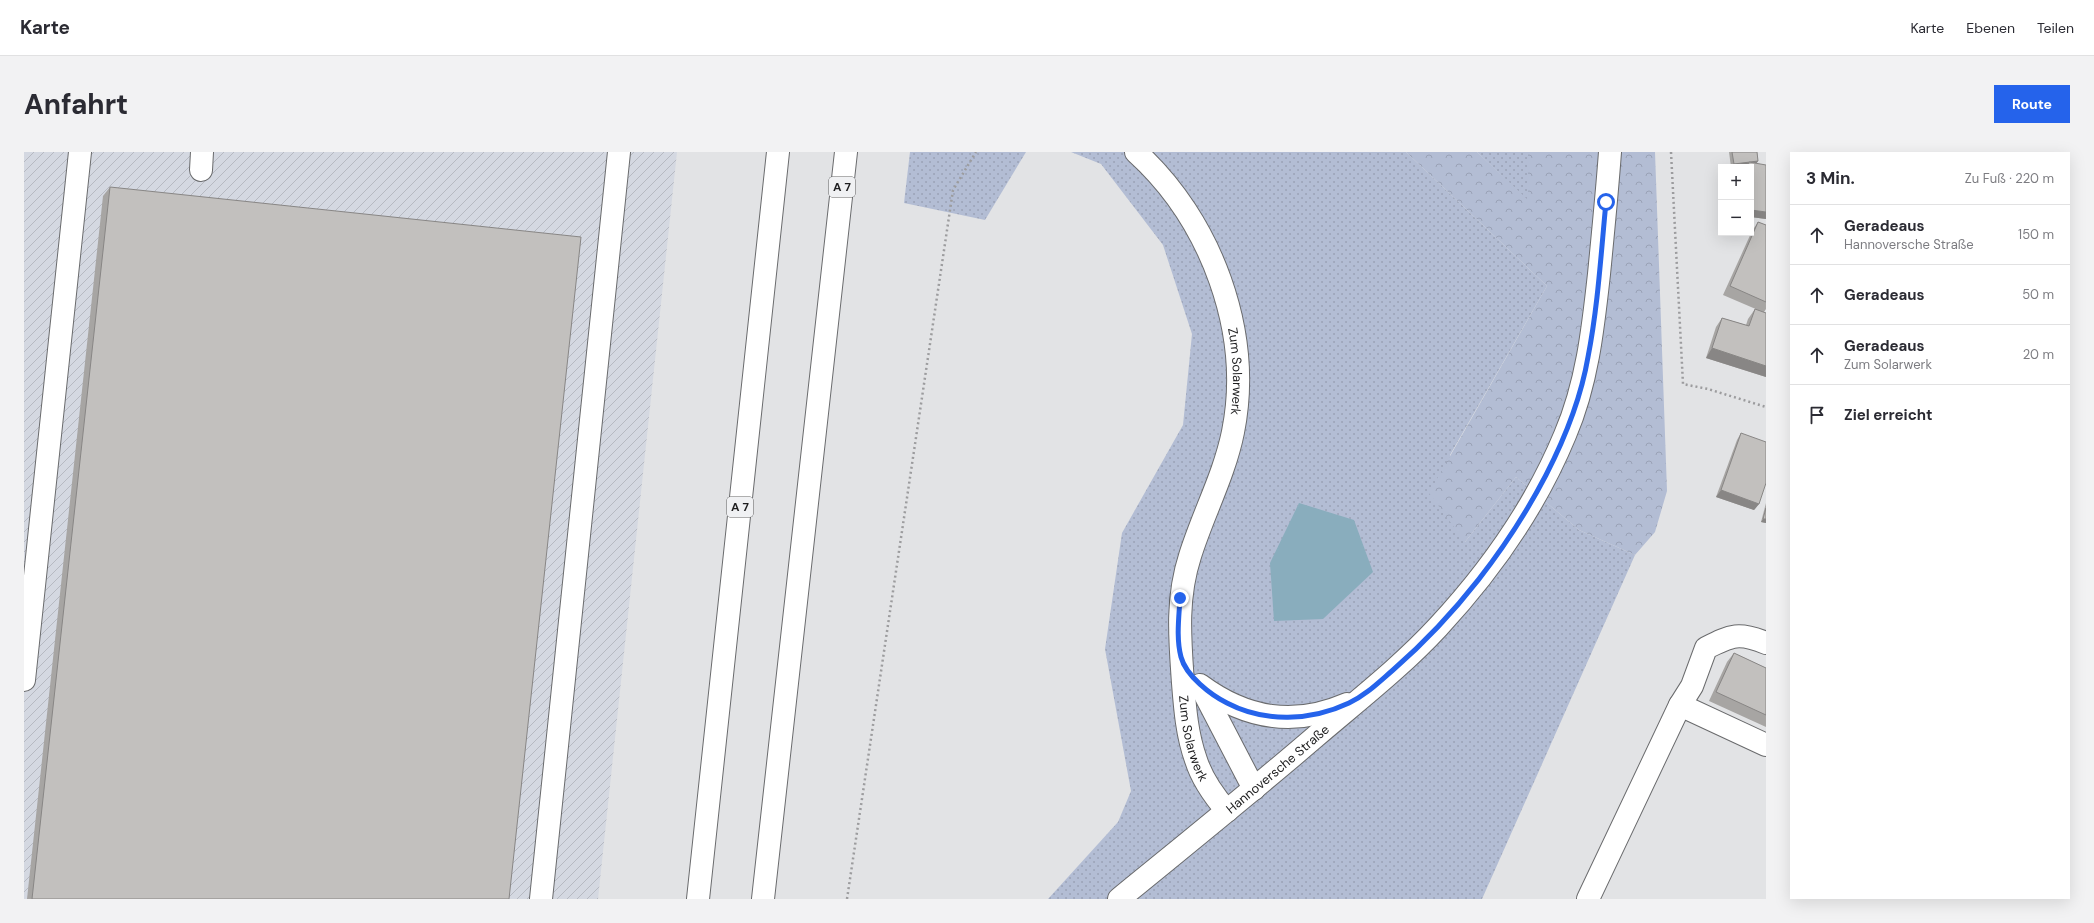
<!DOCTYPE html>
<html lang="de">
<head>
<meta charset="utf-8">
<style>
	:root { --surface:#fff; --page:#f2f2f3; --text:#2b2b33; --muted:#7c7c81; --line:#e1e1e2; --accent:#2563eb }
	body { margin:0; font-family:"DM Sans",sans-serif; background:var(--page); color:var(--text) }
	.controls { position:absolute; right:12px; top:12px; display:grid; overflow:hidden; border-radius:0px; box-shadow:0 4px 16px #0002 }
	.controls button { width:36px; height:36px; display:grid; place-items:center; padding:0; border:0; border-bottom:1px solid var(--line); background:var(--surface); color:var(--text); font:20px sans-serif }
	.stop { position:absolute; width:12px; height:12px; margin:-9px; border:3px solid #2563eb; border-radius:50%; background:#fff }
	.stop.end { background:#2563eb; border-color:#fff; box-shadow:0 1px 4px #0008 }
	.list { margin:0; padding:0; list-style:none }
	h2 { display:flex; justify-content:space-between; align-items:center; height:52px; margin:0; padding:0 16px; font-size:17px }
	h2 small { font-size:13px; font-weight:400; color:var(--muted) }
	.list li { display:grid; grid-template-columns:26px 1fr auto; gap:12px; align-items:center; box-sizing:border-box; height:60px; padding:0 16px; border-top:1px solid var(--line) }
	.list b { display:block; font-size:15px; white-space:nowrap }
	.list p { margin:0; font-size:13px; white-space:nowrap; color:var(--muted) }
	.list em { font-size:13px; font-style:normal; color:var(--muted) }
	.icon { flex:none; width:22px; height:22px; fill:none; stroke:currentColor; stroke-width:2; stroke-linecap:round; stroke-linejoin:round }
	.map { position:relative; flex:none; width:1742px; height:747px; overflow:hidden; border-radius:0px }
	header { display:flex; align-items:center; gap:24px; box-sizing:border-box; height:56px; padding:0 20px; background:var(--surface); border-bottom:1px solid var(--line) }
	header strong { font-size:19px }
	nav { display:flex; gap:22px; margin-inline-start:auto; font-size:14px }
	.intro { display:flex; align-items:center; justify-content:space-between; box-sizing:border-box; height:96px; padding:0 24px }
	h1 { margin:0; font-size:28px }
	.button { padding:10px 18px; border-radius:0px; background:var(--accent); color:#fff; font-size:14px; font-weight:700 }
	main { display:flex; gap:24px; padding:0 24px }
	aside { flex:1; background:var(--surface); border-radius:0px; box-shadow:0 4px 16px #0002 }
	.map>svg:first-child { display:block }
</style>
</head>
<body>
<header>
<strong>Karte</strong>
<nav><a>Karte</a><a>Ebenen</a><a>Teilen</a></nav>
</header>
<div class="intro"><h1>Anfahrt</h1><a class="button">Route</a></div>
<main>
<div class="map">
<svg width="1742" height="747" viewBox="0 0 1742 747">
	<defs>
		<pattern id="industrial-furrows" width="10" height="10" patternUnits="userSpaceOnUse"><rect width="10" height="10" fill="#d4d8e1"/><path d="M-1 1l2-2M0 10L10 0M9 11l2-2" fill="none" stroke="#b6b9c1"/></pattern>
		<pattern id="grass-dots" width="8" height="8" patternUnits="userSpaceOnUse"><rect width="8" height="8" fill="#b3bdd4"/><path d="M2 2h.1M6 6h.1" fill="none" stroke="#9aa2b6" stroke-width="1.8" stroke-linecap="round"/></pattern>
		<pattern id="forest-crowns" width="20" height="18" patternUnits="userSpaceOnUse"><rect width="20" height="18" fill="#b3bdd4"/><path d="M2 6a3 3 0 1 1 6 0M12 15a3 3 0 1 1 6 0" fill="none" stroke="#9aa2b6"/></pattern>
	</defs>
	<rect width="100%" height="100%" fill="#e2e3e5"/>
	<path fill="url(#industrial-furrows)" d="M0,0H653L574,747H0Z"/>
	<g fill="url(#grass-dots)">
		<path d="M886,0H1002L961,68L880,51Z"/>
		<path d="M1047,0H1382L1523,134L1426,303L1441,390L1492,325L1555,378L1611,403L1458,747H1024L1094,670L1107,639L1081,497L1098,381L1159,273L1168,182L1139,93L1077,12Z"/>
		<path d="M1453,0H1504V49Z"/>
	</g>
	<path fill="url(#forest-crowns)" d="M1382,0H1453L1504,48V0H1631L1643,339L1631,380L1611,403L1555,378L1492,325L1441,390L1405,341L1523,134Z"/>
	<path fill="#89adbd" d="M1275,351L1330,368L1349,420L1299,467L1250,469L1246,411Z"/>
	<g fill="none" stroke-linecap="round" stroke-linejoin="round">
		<g stroke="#6a6b6d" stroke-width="24">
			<g id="minor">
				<path d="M177,18L178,0"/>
				<path d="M0,528L56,0"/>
				<path d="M1656,553L1668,534L1682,496C1708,483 1715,480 1742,491"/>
				<path d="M517,747L595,0"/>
				<path d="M1564,747L1656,553L1742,593"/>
			</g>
		</g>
		<g stroke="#6a6b6d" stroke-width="24">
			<g id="major">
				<path id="s1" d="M1112,0C1187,68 1229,180 1209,280C1200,324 1179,362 1166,404C1152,447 1156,488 1159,531C1161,557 1163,583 1172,608C1178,627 1190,644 1203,659"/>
				<path d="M1176,533C1222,567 1270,575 1323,552"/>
				<path d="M1178,537L1230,637"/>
				<path id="s2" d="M1095,747C1161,693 1227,640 1291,585C1333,549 1377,515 1414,475C1466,419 1512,353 1541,283C1563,232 1569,177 1575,122C1579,81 1583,41 1586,0"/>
			</g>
		</g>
		<g stroke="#6a6b6d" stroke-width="24">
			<g id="highway">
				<path d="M674,747L754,0"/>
				<path d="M739,747L822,0"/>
			</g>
		</g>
		<g stroke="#9c9c9e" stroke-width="2.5" stroke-dasharray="2 3" stroke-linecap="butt">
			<path d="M1647,0L1659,232L1684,237L1742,255"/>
			<path d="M823,747L929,38L952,0"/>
		</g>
		<use href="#minor" stroke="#fff" stroke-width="22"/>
		<use href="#major" stroke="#fff" stroke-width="22"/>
		<use href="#highway" stroke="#fff" stroke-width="22"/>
	</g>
	<g fill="#a7a5a3">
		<path d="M1705,0H1733L1734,9L1732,12L1742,67L1727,65V15H1722L1723,13L1707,15Z"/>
		<path d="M86,35L485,747H3L79,44Z"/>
		<path d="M1734,70L1742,73V157L1740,160L1742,161V225L1682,206L1692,175L1698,166L1722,173L1724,167L1731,157L1734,158L1699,143L1728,79Z"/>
		<path d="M1717,281L1735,352L1730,358L1692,345L1713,288Z"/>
		<path d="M1742,351V371L1737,370Z"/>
		<path d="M1710,501L1742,516V575L1685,549L1703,510Z"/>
	</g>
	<g fill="#888685">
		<path d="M1734,9L1732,12L1725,10L1723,13L1708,15L1710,12Z"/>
		<path d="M1727,58L1742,60V67L1727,65Z"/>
		<path d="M1688,196L1742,214V225L1682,206Z"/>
		<path d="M1697,338L1735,352L1730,358L1692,345Z"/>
		<path d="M1739,367H1742V371L1737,370Z"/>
	</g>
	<g fill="#c2c0be" stroke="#888685">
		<path d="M1708,0H1733L1734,9L1710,12Z"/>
		<path d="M1725,10L1742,13V60L1727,58V15H1724Z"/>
		<path d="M86,35L557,85L485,747H8Z"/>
		<path d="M1734,70L1742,73V150L1706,134Z"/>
		<path d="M1731,157L1742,161V214L1688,196L1698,166L1725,174Z"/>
		<path d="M1717,281L1742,290V331L1735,352L1697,338Z"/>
		<path d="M1742,356V367H1739Z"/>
		<path d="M1710,501L1742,516V563L1692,540Z"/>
	</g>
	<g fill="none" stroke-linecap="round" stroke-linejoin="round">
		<path stroke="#2563eb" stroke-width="5" d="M1156,446C1155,465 1152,486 1157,505C1162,524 1187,543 1203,551C1241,571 1287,569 1325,551C1342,543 1355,530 1369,518C1431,464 1484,396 1522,323C1541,286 1557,246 1564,205C1574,154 1577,101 1582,50"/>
	</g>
	<g text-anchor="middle" stroke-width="4" stroke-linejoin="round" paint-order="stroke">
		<g fill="#f0f1f3" stroke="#5e5e5f" stroke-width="1">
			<rect x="805" y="25" width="26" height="20" rx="3"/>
			<rect x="703" y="345" width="26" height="20" rx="3"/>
		</g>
		<g font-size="12" font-weight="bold" fill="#1f1f20">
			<text x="818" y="39">A 7</text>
			<text x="716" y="359">A 7</text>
		</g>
		<g font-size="13" fill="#1f1f20" stroke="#f0f1f3">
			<text dy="5" stroke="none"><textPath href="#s1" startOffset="248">Zum Solarwerk</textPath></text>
			<text dy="5" stroke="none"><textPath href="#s1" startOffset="625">Zum Solarwerk</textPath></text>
			<text dy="5" stroke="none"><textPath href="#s2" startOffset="205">Hannoversche Straße</textPath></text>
		</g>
	</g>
</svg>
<div class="controls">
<button>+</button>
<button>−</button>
</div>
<div class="stop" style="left:1582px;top:50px"></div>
<div class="stop end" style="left:1156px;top:446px"></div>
</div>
<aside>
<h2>3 Min.<small>Zu Fuß · 220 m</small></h2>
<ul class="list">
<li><svg class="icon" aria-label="ahead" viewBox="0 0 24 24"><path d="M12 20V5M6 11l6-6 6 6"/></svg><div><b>Geradeaus</b><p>Hannoversche Straße</p></div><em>150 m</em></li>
<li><svg class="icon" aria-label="ahead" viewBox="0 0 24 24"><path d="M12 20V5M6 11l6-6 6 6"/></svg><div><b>Geradeaus</b></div><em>50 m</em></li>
<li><svg class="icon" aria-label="ahead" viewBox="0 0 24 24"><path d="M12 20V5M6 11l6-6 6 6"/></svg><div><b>Geradeaus</b><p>Zum Solarwerk</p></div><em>20 m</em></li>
<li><svg class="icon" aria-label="arrive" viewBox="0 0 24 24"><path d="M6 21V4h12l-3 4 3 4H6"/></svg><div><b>Ziel erreicht</b></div></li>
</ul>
</aside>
</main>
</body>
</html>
